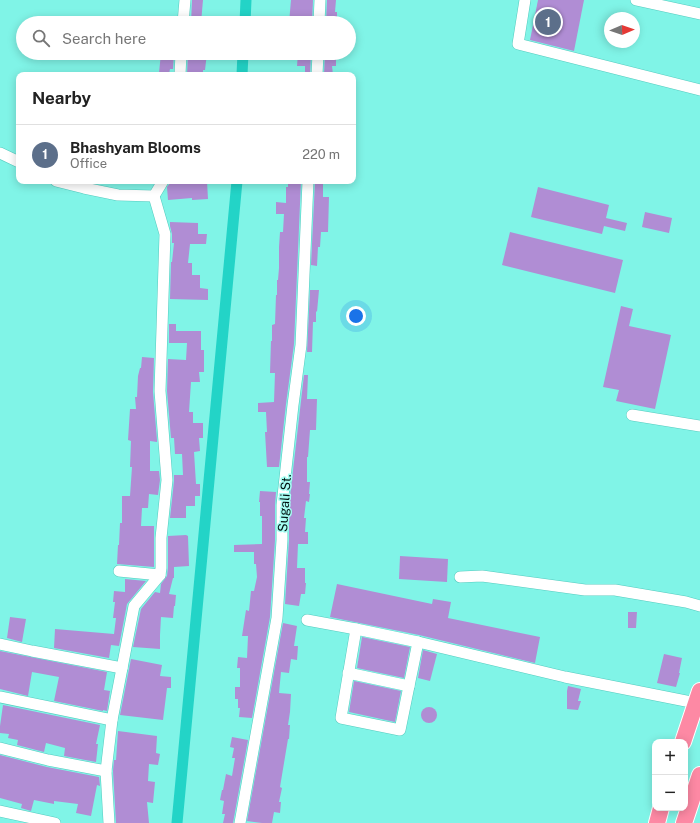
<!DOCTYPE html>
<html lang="en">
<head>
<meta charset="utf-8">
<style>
	:root { --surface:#fff; --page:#f6f6f6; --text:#222; --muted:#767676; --line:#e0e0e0; --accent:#db2777 }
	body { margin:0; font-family:"Public Sans",sans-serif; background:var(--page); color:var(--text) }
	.controls { position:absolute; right:12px; bottom:12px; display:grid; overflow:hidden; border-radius:8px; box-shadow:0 2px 10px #0003 }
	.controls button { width:36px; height:36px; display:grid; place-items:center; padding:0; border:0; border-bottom:1px solid var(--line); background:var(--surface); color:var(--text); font:20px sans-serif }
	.compass { position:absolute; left:604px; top:12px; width:36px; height:36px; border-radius:50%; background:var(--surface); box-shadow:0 2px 10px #0003; rotate:88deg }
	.you { position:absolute; left:356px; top:316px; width:14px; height:14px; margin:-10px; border:3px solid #fff; border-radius:50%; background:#1a73e8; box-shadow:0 0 0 6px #1a73e833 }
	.badge { display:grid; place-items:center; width:26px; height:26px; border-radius:50%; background:var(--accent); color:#fff; font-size:13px; font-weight:700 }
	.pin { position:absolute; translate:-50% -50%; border:2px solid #fff; box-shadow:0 1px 4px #0006 }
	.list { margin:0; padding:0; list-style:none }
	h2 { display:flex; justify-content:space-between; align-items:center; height:52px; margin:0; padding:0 16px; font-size:17px }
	h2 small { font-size:13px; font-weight:400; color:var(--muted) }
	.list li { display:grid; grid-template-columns:26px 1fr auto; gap:12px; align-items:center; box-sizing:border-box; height:60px; padding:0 16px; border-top:1px solid var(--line) }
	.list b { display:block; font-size:15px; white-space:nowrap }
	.list p { margin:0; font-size:13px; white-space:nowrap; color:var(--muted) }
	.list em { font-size:13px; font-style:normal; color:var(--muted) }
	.icon { flex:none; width:22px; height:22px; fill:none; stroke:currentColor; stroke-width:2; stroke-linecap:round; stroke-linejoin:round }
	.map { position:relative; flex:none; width:700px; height:823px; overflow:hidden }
	.search { position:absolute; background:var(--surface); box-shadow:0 2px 10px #0003; left:16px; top:16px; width:340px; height:44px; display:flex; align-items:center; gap:10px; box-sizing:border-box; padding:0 14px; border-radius:22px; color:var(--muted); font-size:15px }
	.panel { position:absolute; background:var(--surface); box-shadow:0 2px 10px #0003; left:16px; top:72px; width:340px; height:112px; border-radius:8px }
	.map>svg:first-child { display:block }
</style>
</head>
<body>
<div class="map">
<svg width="700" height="823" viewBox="0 0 700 823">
	<rect width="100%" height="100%" fill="#80f4e7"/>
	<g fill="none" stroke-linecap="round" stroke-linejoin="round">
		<g stroke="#23d4c7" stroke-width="11">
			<path d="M245,23L246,0"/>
			<path d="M242,75L243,53"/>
			<path d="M177,823L237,181"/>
		</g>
	</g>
	<g fill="#b08dd4">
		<path d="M192,0H203L201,23H191Z"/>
		<path d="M291,0H313L312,23H289Z"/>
		<path d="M327,0H336L335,12H337V20H334V23H326Z"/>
		<path d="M538,0H584L574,51L530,40Z"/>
		<path d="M161,53H174L173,69H170L169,74L159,73Z"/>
		<path d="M188,53H207L205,70H203V75H187Z"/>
		<path d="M298,53H311L310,75H305V66H297Z"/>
		<path d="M325,53H336V66H332L333,75H324Z"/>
		<path d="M207,181L208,199L192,200V198L168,200L167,187L170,183Z"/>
		<path d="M288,181H301L294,344L286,404L279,467H267L265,432H267L266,412H258V403L274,402L275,373H270L271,341H272V325L275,324L276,295H277V280H278L279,268V247L280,232H283L284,214H276V202L286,203V187H288Z"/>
		<path d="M315,181H323V197H329L328,232H321L320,247H318L317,266L311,265Z"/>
		<path d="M538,187L609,205L606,218L627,223L625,231L604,226L602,234L531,217Z"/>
		<path d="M645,212L672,218L669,233L642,227Z"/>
		<path d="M170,222L198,223V234H207L206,244H190L188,263H192V275H200V288L208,289V300L170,299L171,262H172L174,243H172V234L170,226Z"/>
		<path d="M510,232L623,260L615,293L502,265Z"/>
		<path d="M310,290H319L317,312L316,311V322H313L312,352H307Z"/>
		<path d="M621,306L633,309L629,326L671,335L655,409L616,401L619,390L603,387Z"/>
		<path d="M169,324H176V331H201V350H204V372H199L200,382H191L189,412H193V423H203V438H199L200,451L194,452L196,484H200V496H195V506H186V518H170L174,481V475H183L182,454H175L174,438H171L167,391L168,359L186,360L187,343H169Z"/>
		<path d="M142,357L154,358L153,392L157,440V442L150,441V471H159L160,480L158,495L149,494L148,508H142L141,526H154V567L117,564L118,545H119L120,523H122V496H130L132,467H130L131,441L128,440L130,409H136L135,397H137L138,376L140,368H141Z"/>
		<path d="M304,375H308L307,399H317L316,430H310L308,457H307V482H310L309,494H310L309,502L306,501L304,518H306L305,532H308V544H298L297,568H305V583H306L305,594H301L299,606L285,604L289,540V505Z"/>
		<path d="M260,491L276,492L275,505V540L270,617L252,718L239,717L240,708H238V699H235V687H240V668H237L238,657L247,658L248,636H242L246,610L249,611L251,591H254L257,577L256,564H254V552H234V545L262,544V516H260V502H259Z"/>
		<path d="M186,535L188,536L189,566L174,567V578H173L169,594L176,595L175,606H174L173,618L161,617L160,635V649L133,647L141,609L155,592L160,593L161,584L167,576L168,568V536Z"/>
		<path d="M400,556L448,559L447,582L399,579Z"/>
		<path d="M125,579L146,581L127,604L119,646L111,645L109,658L54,648L55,629L114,634L116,618H113L115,602H113L114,591L125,592Z"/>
		<path d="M337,584L432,604L433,599L451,602L448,618L540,637L535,663L419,635L330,617Z"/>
		<path d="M628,612H637L636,628H628Z"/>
		<path d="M10,617L26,619L22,642L7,638Z"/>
		<path d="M283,623L297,626L294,646H298L297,660L291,659L289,673L281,672L279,693L291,694L290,712L288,725H290L289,739H288L280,787L282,788L279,802H281L280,813L274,812L272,823H262L247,821Z"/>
		<path d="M362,637L410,647L404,678L357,668Z"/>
		<path d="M423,650L437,654L430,681L418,678Z"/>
		<path d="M0,651L107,672L104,690L110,691L107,711L103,710V711L54,701L59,677L32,672L28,696L0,689Z"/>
		<path d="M664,654L682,658L679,673H680L676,687L657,683Z"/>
		<path d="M131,659L162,665L160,676L171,677V688H167L163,720L120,715Z"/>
		<path d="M354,681L401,691L395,722L349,712Z"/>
		<path d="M568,686L581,689L578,701H581L578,710L567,709V691Z"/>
		<path d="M3,705L100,725L96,744H98L96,762L64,756L65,748L46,743L44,752L17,745L18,740L8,738L9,734L0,733V726Z"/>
		<circle cx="429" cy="715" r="8"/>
		<path d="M118,731L157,736L156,753L160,754L158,765L149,764L148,781L155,782L153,803L147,802L149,823H116L113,771L114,760H116Z"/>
		<path d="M232,737L248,740L233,823H223L225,814H222L224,801L220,800L222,790H223L226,774L232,776L235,758H232L234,748L230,747Z"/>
		<path d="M0,755L47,767L99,777L100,786L97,785L91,816L76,813L78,804L54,801V804L34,800L31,811L21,808L22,804L0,798Z"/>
	</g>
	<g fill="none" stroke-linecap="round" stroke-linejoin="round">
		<g stroke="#54cbbf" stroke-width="12">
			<g id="minor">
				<path d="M525,0L518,44L700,90"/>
				<path d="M636,0L700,14"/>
				<path d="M183,23L185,0"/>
				<path d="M319,23L320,0"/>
				<path d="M180,75L181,53"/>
				<path d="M317,75L318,53"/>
				<path d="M0,153L19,162"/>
				<path d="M56,181L84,188L118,195L154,196L163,181"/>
				<path d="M632,415L700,426"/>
				<path d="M119,571L160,575"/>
				<path d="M460,577L482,576L585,590H615L686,602L700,606"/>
				<path d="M307,620L356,629L418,642L565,677L696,703"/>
				<path d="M356,629L341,718L400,730L418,642"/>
				<path d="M0,644L32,651L122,668"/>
				<path d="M348,673L409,686"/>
				<path d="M0,697L112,720"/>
				<path d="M0,748L48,760L106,771"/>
				<path d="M0,811L55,823"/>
				<path d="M109,823L106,771L112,720L134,606L160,575L161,568V538L167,480L160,391L165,234L154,196"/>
				<path d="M240,823L277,618L282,540V505L293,405L301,345L308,181"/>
			</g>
		</g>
		<g stroke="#fff" stroke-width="18">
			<g id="highway">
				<path d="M683,742L700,691"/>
				<path d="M657,823L661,808"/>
				<path d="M684,823L700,775"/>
			</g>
		</g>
		<use href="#minor" stroke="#fff" stroke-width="11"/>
		<use href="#highway" stroke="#fd89a4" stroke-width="16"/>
	</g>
	<g text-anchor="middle" stroke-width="3" stroke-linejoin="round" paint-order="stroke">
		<g font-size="13" fill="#00110f" stroke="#a5fdf2">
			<text transform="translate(284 503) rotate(-86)" y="5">Sugali St.</text>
		</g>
	</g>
</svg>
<div class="controls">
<button>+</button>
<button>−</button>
</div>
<svg class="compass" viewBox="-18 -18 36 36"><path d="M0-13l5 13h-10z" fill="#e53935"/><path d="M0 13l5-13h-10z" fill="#767676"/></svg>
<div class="you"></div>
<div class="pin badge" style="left:548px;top:22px;background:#5c6f8a">1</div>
<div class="search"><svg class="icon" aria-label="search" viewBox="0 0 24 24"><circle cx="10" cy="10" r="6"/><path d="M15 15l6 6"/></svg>Search here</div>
<section class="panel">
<h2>Nearby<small></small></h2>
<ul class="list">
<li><span class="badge" style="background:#5c6f8a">1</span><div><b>Bhashyam Blooms</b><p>Office</p></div><em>220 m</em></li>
</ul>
</section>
</div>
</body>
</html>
